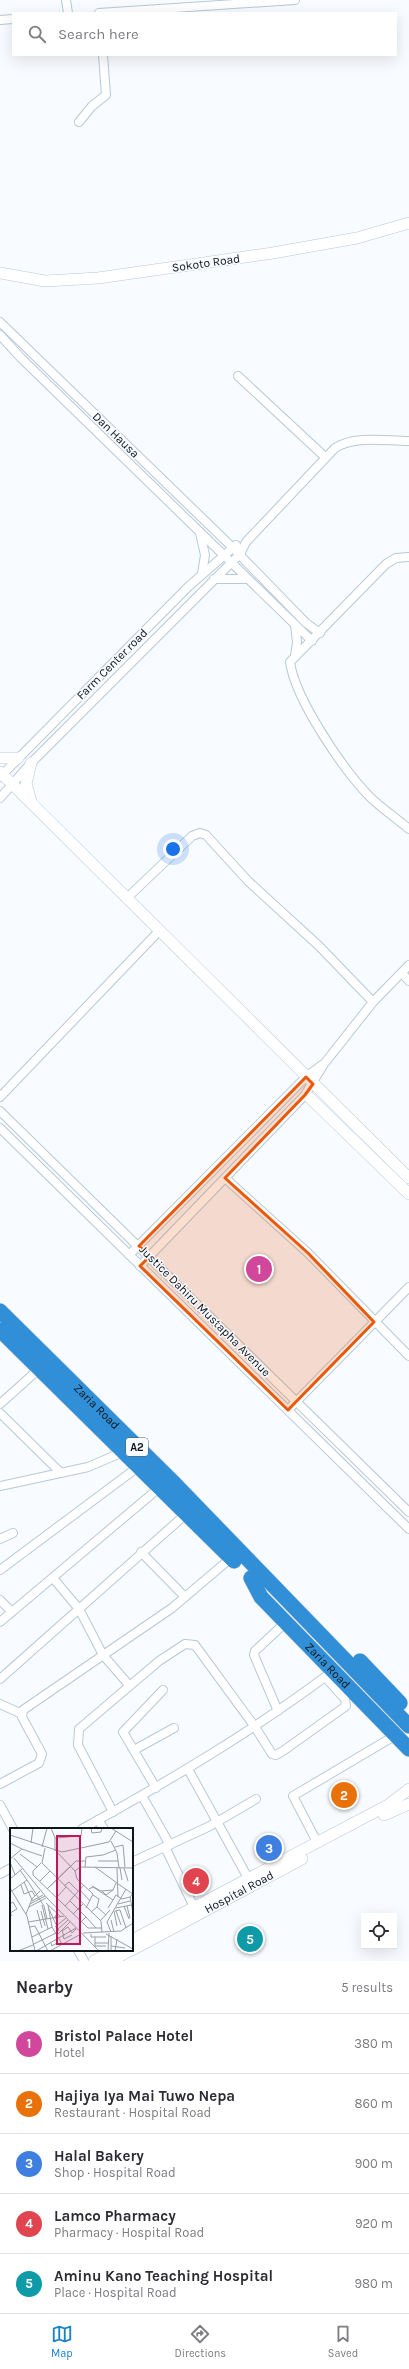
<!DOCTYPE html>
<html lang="en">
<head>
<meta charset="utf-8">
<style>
	:root { --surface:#fff; --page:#f2f2f3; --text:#2b2b33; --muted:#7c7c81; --line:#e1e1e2; --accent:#1481cb }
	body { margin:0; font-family:Karla,sans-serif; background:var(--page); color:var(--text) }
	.controls { position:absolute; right:12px; bottom:12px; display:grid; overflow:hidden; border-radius:0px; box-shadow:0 4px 16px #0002 }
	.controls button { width:36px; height:36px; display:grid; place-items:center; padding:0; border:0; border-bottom:1px solid var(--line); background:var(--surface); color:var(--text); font:20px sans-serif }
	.you { position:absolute; left:173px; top:849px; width:14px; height:14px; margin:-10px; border:3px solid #fff; border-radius:50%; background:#1a73e8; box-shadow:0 0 0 6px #1a73e833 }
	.badge { display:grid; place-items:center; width:26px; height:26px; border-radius:50%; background:var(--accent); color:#fff; font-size:13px; font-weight:700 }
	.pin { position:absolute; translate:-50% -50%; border:2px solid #fff; box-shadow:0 1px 4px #0006 }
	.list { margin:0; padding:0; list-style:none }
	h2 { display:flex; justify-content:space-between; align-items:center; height:52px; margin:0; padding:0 16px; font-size:17px }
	h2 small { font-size:13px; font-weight:400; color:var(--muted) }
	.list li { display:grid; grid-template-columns:26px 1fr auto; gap:12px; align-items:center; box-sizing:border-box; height:60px; padding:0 16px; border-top:1px solid var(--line) }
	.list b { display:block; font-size:15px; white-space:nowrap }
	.list p { margin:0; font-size:13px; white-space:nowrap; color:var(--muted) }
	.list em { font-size:13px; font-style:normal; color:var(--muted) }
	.icon { flex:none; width:22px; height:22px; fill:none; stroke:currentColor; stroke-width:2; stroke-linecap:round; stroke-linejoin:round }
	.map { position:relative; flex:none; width:409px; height:1961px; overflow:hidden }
	.search { position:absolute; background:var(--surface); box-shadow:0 4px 16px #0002; left:12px; right:12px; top:12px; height:44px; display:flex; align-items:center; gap:10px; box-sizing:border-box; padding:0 14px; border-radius:0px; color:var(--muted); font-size:15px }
	.sheet { height:352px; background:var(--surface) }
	nav { display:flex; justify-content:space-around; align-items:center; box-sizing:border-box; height:56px; border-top:1px solid var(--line); background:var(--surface); font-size:11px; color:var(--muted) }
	nav a { display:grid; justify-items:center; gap:2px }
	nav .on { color:var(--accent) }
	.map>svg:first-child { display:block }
</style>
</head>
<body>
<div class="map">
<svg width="409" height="1961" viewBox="0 0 409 1961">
	<rect width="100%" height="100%" fill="#f8fbff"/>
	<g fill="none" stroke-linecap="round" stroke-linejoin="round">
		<g stroke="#b7c9d9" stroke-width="10">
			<g id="street">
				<path d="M66,0L68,13"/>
				<path d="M99,13L295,0"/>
				<path d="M0,20L13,19"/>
				<path d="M79,122L92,106L106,95L103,55"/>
				<path d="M0,322L232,547L306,623L320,633"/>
				<path d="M0,335L21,358L312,641"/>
				<path d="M238,376L325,457"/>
				<path d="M200,533L205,555L202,574"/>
				<path d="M409,557L396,558L386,564L290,662C295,699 343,769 369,796C381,808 396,818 409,829"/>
				<path d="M214,579H247"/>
				<path d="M295,625L297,642L295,656"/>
				<path d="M0,777L188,587L236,545"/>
				<path d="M0,798L31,763L240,554L246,542L335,448C356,435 385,441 409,441"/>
				<path d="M127,898L192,836L200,833L206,835L248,881L319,946L373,1002"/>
				<path d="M402,973L409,981"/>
				<path d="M0,1097L160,930"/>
				<path d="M0,1111L409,1512"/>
				<path d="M0,1128L409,1529"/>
				<path d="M225,1178L308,1253L409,1356"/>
				<path d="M129,1255L306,1077L322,1065"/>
				<path d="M140,1266L305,1095L324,1064L373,1002L409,965"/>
				<path d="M0,1404L39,1369"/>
				<path d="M288,1410L409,1287"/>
				<path d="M0,1413L61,1473"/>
				<path d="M0,1486L88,1467L123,1452"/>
				<path d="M0,1539L13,1533"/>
				<path d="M141,1552L185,1597"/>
				<path d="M0,1570L138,1467"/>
				<path d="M53,1578L79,1609L103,1655L129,1685"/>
				<path d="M0,1600L12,1612"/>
				<path d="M0,1622L159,1488"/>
				<path d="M0,1679L186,1514"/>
				<path d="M0,1704L22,1714"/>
				<path d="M278,1711L254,1655L255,1651L286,1622"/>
				<path d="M134,1750L174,1728"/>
				<path d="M188,1769L248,1878"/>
				<path d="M0,1784L39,1763L42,1754L22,1717L23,1710L172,1608L231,1558"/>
				<path d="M156,1788L123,1732L163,1690"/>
				<path d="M142,1796L170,1845"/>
				<path d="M0,1805L13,1829"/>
				<path d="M113,1812L78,1745L79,1729L159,1661L185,1644L195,1645L255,1727L272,1754L276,1755L283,1751L346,1706L345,1699L325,1677"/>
				<path d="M98,1820L104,1829"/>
				<path d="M82,1829C167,1782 250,1733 329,1674"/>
				<path d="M317,1842L293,1796L396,1735"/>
				<path d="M165,1847L194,1907"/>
				<path d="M132,1862L210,1826L256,1799"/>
				<path d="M0,1874L11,1868"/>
				<path d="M78,1950L84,1961"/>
			</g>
		</g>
		<g stroke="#b7c9d9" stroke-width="12">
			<g id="secondary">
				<path d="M0,273L45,281L98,278L273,253L357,238L409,223"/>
				<path d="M0,758H18"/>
				<path d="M31,763L26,784L31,801"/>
				<path d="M0,772L409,1178"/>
				<path d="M310,1098L409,1194"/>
				<path d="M384,1815L409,1804"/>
				<path d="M132,1940L388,1805L409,1789"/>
				<path d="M132,1950L302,1859"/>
				<path d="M94,1961L114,1950"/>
				<path d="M111,1961L131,1950"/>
			</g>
		</g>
		<g stroke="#d4d5d6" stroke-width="16">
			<g id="highway">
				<path id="s1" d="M0,1311L172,1481L409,1726"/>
				<path d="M0,1330L234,1561"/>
				<path id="s2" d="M251,1578L261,1597L409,1749"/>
				<path d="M360,1661L400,1703"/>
			</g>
		</g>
		<use href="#street" stroke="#fff" stroke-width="8"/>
		<use href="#secondary" stroke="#fff" stroke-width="11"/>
		<use href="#highway" stroke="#308fd7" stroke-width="15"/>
	</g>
	<path fill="#e8590c" fill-opacity="0.2" stroke="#e8590c" stroke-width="3" stroke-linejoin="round" d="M306,1077L313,1084L305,1095L225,1178L308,1253L374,1322L288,1410L140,1266L150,1256L139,1246Z"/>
	<g text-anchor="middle" stroke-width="3" stroke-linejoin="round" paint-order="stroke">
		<rect fill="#f8fbff" stroke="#54595e" stroke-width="1" x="126" y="1438" width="22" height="18" rx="3"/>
		<g font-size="11" font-weight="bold" fill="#0e1419">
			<text x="137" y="1451">A2</text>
		</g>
		<g font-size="12" fill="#0e1419" stroke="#f8fbff">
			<text transform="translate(206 263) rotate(-8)" y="4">Sokoto Road</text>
			<text transform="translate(116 435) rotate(44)" y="4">Dan Hausa</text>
			<text transform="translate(112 664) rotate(-45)" y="4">Farm Center road</text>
			<text transform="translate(205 1311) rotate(45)" y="4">Justice Dahiru Mustapha Avenue</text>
			<text dy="4" stroke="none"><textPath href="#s1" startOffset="136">Zaria Road</textPath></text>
			<text dy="4" stroke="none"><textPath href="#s2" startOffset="117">Zaria Road</textPath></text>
			<text transform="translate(239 1892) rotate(-28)" y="4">Hospital Road</text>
		</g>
	</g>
	<g transform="translate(10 1828)">
		<rect width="123" height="123" fill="#f8fbff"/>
		<path fill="none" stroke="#9a9fa3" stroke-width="1" d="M41,0L45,10V23M81,0L82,5L91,4L92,0M101,0L123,14M0,7L52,24L99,14L106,3M45,10L71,8L72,0M101,13L107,25L109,40M0,15L12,21M21,15L23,0M32,19L37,0M105,19L113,17L115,39M35,20L32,35L91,93L92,104M12,21L32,28M45,22L65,43L67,51L83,66L76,80M10,26L27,39M4,30L37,70L89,123M0,31L12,21M88,33H108M0,34L5,47M31,35L23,43V47L78,100H92M61,38L37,61L66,33H75M75,39L76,29L93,27L106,22M85,39L107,55M107,40L108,69M110,40L112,52M114,40L118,53M10,42L17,52M65,43L70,39L123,40M0,51L12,41M17,52L34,78L37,91M30,53L40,43M14,54L22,72M108,56L123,66M11,57L14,66L22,63L25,68M54,58L59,54L68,63M82,58L91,63L103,62L106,55M0,60L17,88L25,123M79,61L83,59L103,72M70,62L80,73M2,63L17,52M92,63L96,67L103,62M83,67L89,71L87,79M47,69L56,59M120,69L123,85M22,73L33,67M60,73L76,89M36,75L51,89M0,76L3,74L7,81L0,85L2,88M20,76L35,68M108,76L120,73M32,77L38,101M38,77L42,99M55,78L74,57M114,78L119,91M117,78L120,90M19,79L36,70M98,80L106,67L112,71L120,69L123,65M106,80L121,77M39,81L49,103M27,82L32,100M31,83L35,98M104,83L107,98M105,83L110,82L116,100M106,83L111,97M81,84L87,79L96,87M48,85L45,88L48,97M16,86L22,71L30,63M63,86L73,76M101,92L104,104M90,93L100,82M18,94L54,88M71,94L76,89L86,100M20,99L25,98L38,123M45,99L56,90M47,102L58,92M101,104L97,94L116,61M73,105L111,103L123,95M81,106V109H96M96,106L123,121M47,107L60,94M53,108L54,111L62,107M54,108L52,103L58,99L62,105L66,101M22,109L42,99L52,116M85,109V118H96M41,115L42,118L47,115L46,112M85,115H98M24,116L46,105M101,118L115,120M101,122V108M8,123L23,117M26,123L66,100M40,123L71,106M98,123L99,105M105,123L107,111"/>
		<path fill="#c2185b" fill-opacity="0.15" stroke="#c2185b" stroke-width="2" d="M47,8H70V116H47Z"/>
		<rect width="123" height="123" fill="none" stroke="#0e1419" stroke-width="2"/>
	</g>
</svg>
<div class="controls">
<button><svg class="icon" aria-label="locate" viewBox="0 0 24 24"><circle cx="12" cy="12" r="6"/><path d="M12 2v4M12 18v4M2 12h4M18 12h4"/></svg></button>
</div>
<div class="you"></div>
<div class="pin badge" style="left:259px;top:1269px;background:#d1479c">1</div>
<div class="pin badge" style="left:344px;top:1795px;background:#e8710a">2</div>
<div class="pin badge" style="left:269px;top:1848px;background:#3f7fe0">3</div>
<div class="pin badge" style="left:196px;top:1881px;background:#e0444e">4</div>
<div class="pin badge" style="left:250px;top:1939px;background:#0f9aa8">5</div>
<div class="search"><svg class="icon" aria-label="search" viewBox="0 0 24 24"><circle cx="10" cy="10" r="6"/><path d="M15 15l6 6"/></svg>Search here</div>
</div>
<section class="sheet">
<h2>Nearby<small>5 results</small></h2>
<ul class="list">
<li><span class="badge" style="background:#d1479c">1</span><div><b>Bristol Palace Hotel</b><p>Hotel</p></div><em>380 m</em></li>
<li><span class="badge" style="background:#e8710a">2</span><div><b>Hajiya Iya Mai Tuwo Nepa</b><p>Restaurant · Hospital Road</p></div><em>860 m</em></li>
<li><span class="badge" style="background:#3f7fe0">3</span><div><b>Halal Bakery</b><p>Shop · Hospital Road</p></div><em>900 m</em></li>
<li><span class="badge" style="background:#e0444e">4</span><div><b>Lamco Pharmacy</b><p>Pharmacy · Hospital Road</p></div><em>920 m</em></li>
<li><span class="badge" style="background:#0f9aa8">5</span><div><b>Aminu Kano Teaching Hospital</b><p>Place · Hospital Road</p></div><em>980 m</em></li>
</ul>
</section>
<nav>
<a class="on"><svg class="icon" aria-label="map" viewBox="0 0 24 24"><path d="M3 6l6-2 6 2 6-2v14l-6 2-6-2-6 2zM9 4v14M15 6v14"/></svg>Map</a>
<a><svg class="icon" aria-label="directions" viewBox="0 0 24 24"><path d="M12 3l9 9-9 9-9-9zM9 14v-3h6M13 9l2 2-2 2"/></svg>Directions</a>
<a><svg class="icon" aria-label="saved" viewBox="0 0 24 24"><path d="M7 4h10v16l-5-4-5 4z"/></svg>Saved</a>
</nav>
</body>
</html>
